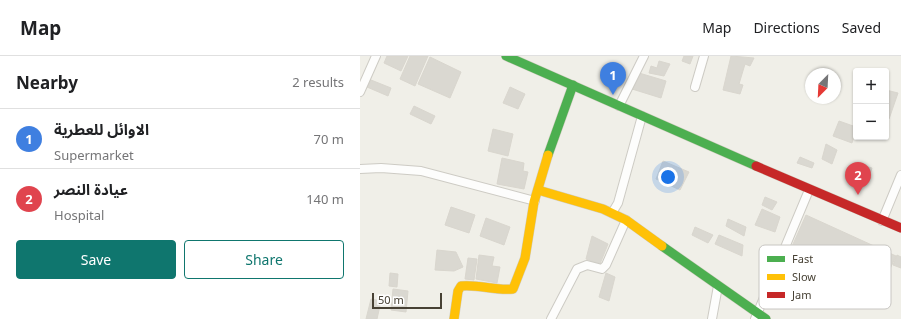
<!DOCTYPE html>
<html lang="en">
<head>
<meta charset="utf-8">
<style>
	:root { --surface:#fff; --page:#f2f2f2; --text:#202124; --muted:#757577; --line:#e0e0e0; --accent:#0f766e }
	body { margin:0; font-family:"Noto Sans","Noto Sans Arabic",sans-serif; background:var(--page); color:var(--text) }
	.controls { position:absolute; right:12px; top:12px; display:grid; overflow:hidden; border-radius:4px; box-shadow:0 1px 3px #0004 }
	.controls button { width:36px; height:36px; display:grid; place-items:center; padding:0; border:0; border-bottom:1px solid var(--line); background:var(--surface); color:var(--text); font:20px sans-serif }
	.compass { position:absolute; left:445px; top:12px; width:36px; height:36px; border-radius:50%; background:var(--surface); box-shadow:0 1px 3px #0004; rotate:204deg }
	.scale { position:absolute; left:12px; bottom:10px; width:70px; box-sizing:border-box; padding-left:4px; border:2px solid #474134; border-top:0; font-size:11px; line-height:14px; white-space:nowrap; color:#474134; -webkit-text-stroke:3px #fff; paint-order:stroke }
	.you { position:absolute; left:308px; top:121px; width:14px; height:14px; margin:-10px; border:3px solid #fff; border-radius:50%; background:#1a73e8; box-shadow:0 0 0 6px #1a73e833 }
	.badge { display:grid; place-items:center; width:26px; height:26px; border-radius:50%; background:var(--accent); color:#fff; font-size:13px; font-weight:700 }
	.pin { position:absolute; translate:-50% -33px; filter:drop-shadow(0 1px 2px #0008) }
	.pin::after { content:''; position:absolute; top:21px; width:14px; height:12px; background:inherit; clip-path:polygon(0 0,100% 0,50% 100%) }
	.list { margin:0; padding:0; list-style:none }
	h2 { display:flex; justify-content:space-between; align-items:center; height:52px; margin:0; padding:0 16px; font-size:17px }
	h2 small { font-size:13px; font-weight:400; color:var(--muted) }
	.list li { display:grid; grid-template-columns:26px 1fr auto; gap:12px; align-items:center; box-sizing:border-box; height:60px; padding:0 16px; border-top:1px solid var(--line) }
	.list b { display:block; font-size:15px; white-space:nowrap }
	.list p { margin:0; font-size:13px; white-space:nowrap; color:var(--muted) }
	.list em { font-size:13px; font-style:normal; color:var(--muted) }
	.actions { display:flex; gap:8px; padding:12px 16px }
	.actions a { flex:1; padding:9px 0; border:1px solid var(--accent); border-radius:4px; text-align:center; font-size:14px; color:var(--accent) }
	.actions .main { background:var(--accent); color:#fff }
	.map { position:relative; flex:none; width:541px; height:263px; overflow:hidden }
	header { display:flex; align-items:center; gap:24px; box-sizing:border-box; height:56px; padding:0 20px; background:var(--surface); border-bottom:1px solid var(--line) }
	header strong { font-size:19px }
	nav { display:flex; gap:22px; margin-inline-start:auto; font-size:14px }
	main { display:flex }
	aside { flex:1; background:var(--surface) }
	.map>svg:first-child { display:block }
</style>
</head>
<body>
<header>
<strong>Map</strong>
<nav><a>Map</a><a>Directions</a><a>Saved</a></nav>
</header>
<main>
<aside>
<h2>Nearby<small>2 results</small></h2>
<ul class="list">
<li><span class="badge" style="background:#3f7fe0">1</span><div><b>الاوائل للعطرية</b><p>Supermarket</p></div><em>70 m</em></li>
<li><span class="badge" style="background:#e0444e">2</span><div><b>عيادة النصر</b><p>Hospital</p></div><em>140 m</em></li>
</ul>
<div class="actions"><a class="main">Save</a><a>Share</a></div>
</aside>
<div class="map">
<svg width="541" height="263" viewBox="0 0 541 263">
	<rect width="100%" height="100%" fill="#f0efe8"/>
	<g fill="#dad8d1" stroke="#d9d6ce">
		<path d="M27,0H48L41,15L24,7Z"/>
		<path d="M50,0H68L55,30L40,23Z"/>
		<path d="M324,0H333L330,8L322,5Z"/>
		<path d="M371,0L394,2L390,10L385,8L379,28L383,29L380,38L363,34Z"/>
		<path d="M70,1L101,16L90,42L58,28Z"/>
		<path d="M299,5L310,8L304,20L289,17L291,10L297,12Z"/>
		<path d="M279,17L306,25L301,42L272,33Z"/>
		<path d="M11,24L31,32L28,40L7,31Z"/>
		<path d="M150,31L165,38L158,53L143,47Z"/>
		<path d="M526,34L538,37L529,63L526,62Z"/>
		<path d="M54,50L75,60L71,68L50,58Z"/>
		<path d="M479,65L496,71L492,87L473,80Z"/>
		<path d="M133,73L153,78L148,100L128,95Z"/>
		<path d="M466,88L477,94L472,108L462,103Z"/>
		<path d="M440,101L454,107L452,112L437,107Z"/>
		<path d="M142,102L164,107L163,115L168,116L164,133L137,128Z"/>
		<path d="M303,105L329,116L320,134L296,123Z"/>
		<path d="M505,110L512,112L509,121L502,118Z"/>
		<path d="M405,141L417,146L412,154L402,149Z"/>
		<path d="M91,151L115,159L109,177L85,169Z"/>
		<path d="M402,153L420,161L415,176L395,169Z"/>
		<path d="M446,159L536,200L516,243L457,216L453,224L439,218L442,212L426,204Z"/>
		<path d="M126,162L150,171L144,189L120,180Z"/>
		<path d="M368,163L386,171L384,180L366,170Z"/>
		<path d="M335,171L353,179L348,187L332,179Z"/>
		<path d="M359,179L383,189L382,200L355,188Z"/>
		<path d="M232,180L248,188L240,208L226,203Z"/>
		<path d="M77,194L96,196L103,211L94,215L75,214Z"/>
		<path d="M119,199L134,201L132,210L140,211L137,227L116,223Z"/>
		<path d="M537,199L541,201V212L533,209Z"/>
		<path d="M108,202L117,203L114,224L105,223Z"/>
		<path d="M30,217L38,218L37,231L29,230Z"/>
		<path d="M246,217L255,221L249,245L239,241Z"/>
		<path d="M33,233L48,235L46,256L31,254Z"/>
		<path d="M11,243L21,245L17,263H6Z"/>
	</g>
	<g fill="none" stroke-linecap="round" stroke-linejoin="round">
		<g stroke="#cdcbc4" stroke-width="10">
			<g id="street">
				<path d="M335,31L344,0"/>
				<path d="M0,36L16,0"/>
				<path d="M259,50L284,0"/>
				<path d="M0,113L21,112L61,115L175,145"/>
				<path d="M252,157L258,147L282,60"/>
				<path d="M522,165L541,119"/>
				<path d="M191,263L217,213L227,209L242,213L246,209L266,164"/>
				<path d="M352,263L358,230"/>
				<path d="M395,263L449,134"/>
			</g>
		</g>
		<g stroke="#d0ccbf" stroke-width="10">
			<g id="fast">
				<path d="M146,0L396,110"/>
				<path d="M188,99L213,29"/>
				<path d="M302,190L406,263"/>
			</g>
		</g>
		<g stroke="#d0ccbf" stroke-width="10">
			<g id="slow">
				<path d="M178,134L243,153L266,164L302,190"/>
				<path d="M94,263L98,235L101,230C119,228 135,235 153,233L165,202L174,146L188,99"/>
			</g>
		</g>
		<g stroke="#d0ccbf" stroke-width="10">
			<path id="jam" d="M396,110L541,172"/>
		</g>
		<use href="#street" stroke="#fdfdfc" stroke-width="8"/>
		<use href="#fast" stroke="#4caf50" stroke-width="9"/>
		<use href="#slow" stroke="#ffc107" stroke-width="9"/>
		<use href="#jam" stroke="#c62828" stroke-width="9"/>
	</g>
	<rect x="399" y="189" width="132" height="64" rx="6" fill="#fff" stroke="#c8c6c2" stroke-width="1"/>
	<rect x="407" y="200" width="18" height="6" fill="#4caf50"/>
	<rect x="407" y="218" width="18" height="6" fill="#ffc107"/>
	<rect x="407" y="236" width="18" height="6" fill="#c62828"/>
	<g font-size="11" fill="#474134">
		<text x="432" y="207">Fast</text>
		<text x="432" y="225">Slow</text>
		<text x="432" y="243">Jam</text>
	</g>
</svg>
<div class="controls">
<button>+</button>
<button>−</button>
</div>
<svg class="compass" viewBox="-18 -18 36 36"><path d="M0-13l5 13h-10z" fill="#e53935"/><path d="M0 13l5-13h-10z" fill="#757577"/></svg>
<div class="scale">50 m</div>
<div class="you"></div>
<div class="pin badge" style="left:253px;top:39px;background:#3f7fe0">1</div>
<div class="pin badge" style="left:498px;top:139px;background:#e0444e">2</div>
</div>
</main>
</body>
</html>
